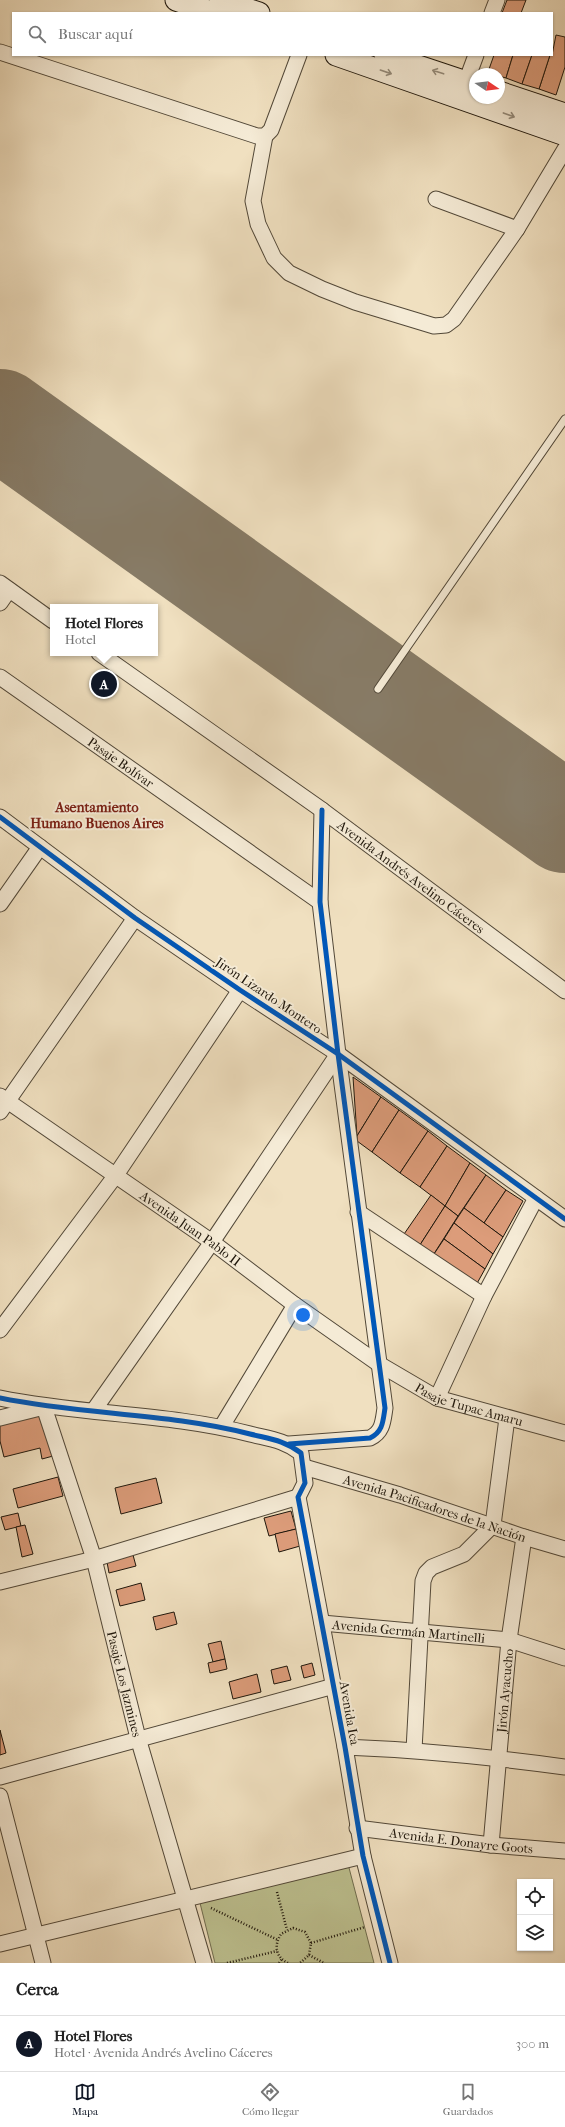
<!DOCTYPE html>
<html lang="es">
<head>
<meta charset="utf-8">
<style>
	:root { --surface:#fff; --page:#f2f2f2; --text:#222; --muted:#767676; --line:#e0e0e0; --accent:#111827 }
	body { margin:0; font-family:"IM FELL French Canon",serif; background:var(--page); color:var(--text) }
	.controls { position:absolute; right:12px; bottom:12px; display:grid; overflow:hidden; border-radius:0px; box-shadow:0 1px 3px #0004 }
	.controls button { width:36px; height:36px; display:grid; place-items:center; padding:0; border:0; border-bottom:1px solid var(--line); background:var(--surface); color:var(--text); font:20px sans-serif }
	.compass { position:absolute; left:469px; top:68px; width:36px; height:36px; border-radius:50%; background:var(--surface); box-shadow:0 1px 3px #0004; rotate:103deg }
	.you { position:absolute; left:303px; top:1315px; width:14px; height:14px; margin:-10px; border:3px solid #fff; border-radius:50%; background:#1a73e8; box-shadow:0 0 0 6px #1a73e833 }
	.badge { display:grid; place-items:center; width:26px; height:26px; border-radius:50%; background:var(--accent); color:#fff; font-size:13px; font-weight:700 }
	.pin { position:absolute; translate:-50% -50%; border:2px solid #fff; box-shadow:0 1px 4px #0006 }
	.popup { position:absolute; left:50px; top:604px; width:108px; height:52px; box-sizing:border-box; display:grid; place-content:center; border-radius:0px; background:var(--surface); filter:drop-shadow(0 1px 3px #0005); font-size:13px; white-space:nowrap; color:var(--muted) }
	.popup b { font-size:15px; color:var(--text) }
	.popup::after { content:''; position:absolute; left:50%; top:100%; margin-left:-8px; border:8px solid transparent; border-top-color:var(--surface) }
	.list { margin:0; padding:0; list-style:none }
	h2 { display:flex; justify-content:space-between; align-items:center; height:52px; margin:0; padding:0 16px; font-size:17px }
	h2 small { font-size:13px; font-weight:400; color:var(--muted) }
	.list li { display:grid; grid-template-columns:26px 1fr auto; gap:12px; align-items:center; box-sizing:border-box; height:56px; padding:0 16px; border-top:1px solid var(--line) }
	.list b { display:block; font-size:15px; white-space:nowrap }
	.list p { margin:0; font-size:13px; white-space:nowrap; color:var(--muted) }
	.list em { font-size:13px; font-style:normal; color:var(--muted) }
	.icon { flex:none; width:22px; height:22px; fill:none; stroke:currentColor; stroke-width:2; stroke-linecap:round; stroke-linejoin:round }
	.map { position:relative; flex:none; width:565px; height:1963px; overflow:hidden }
	.search { position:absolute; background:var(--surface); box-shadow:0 1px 3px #0004; left:12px; right:12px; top:12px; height:44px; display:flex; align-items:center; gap:10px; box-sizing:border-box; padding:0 14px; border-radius:0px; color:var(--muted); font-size:15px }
	.sheet { height:108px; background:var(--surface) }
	nav { display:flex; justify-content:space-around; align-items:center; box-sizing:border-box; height:56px; border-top:1px solid var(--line); background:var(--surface); font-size:11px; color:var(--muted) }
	nav a { display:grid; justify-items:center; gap:2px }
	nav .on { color:var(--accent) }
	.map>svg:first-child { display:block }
</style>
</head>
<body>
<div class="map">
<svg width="565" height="1963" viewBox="0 0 565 1963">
	<rect width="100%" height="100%" fill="#f0e0c0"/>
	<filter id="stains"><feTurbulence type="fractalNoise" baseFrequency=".005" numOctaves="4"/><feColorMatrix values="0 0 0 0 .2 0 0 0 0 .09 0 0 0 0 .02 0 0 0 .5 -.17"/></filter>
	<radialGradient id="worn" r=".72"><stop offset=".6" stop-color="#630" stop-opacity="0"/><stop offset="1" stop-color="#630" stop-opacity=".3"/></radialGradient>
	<path fill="#bdc190" stroke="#6e6c4e" d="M348,1864L374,1963H215L200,1903Z"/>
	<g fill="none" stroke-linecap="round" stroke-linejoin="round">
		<path stroke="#877b66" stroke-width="100" d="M0,419L565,823"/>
	</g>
	<g fill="#dc9c7a" stroke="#1e160b">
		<path d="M507,0H526L521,13H502Z"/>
		<path d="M556,35L565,37V67L556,95L539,89L550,55H552Z"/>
		<path d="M494,55H513L506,78L499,76V74L488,72Z"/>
		<path d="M513,55H532L522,84L506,78Z"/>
		<path d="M532,55H550L539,89L522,84Z"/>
		<path d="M353,1077L381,1097L357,1136Z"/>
		<path d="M381,1097L399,1110L372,1152L357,1141V1136Z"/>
		<path d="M399,1110L428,1131L400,1173L372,1152Z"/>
		<path d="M428,1131L447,1146L420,1187L400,1173Z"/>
		<path d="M447,1146L470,1163L445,1206L420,1187Z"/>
		<path d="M470,1163L486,1175L458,1216L445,1206Z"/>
		<path d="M486,1175L506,1190L484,1223L464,1208Z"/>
		<path d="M506,1190L523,1201L503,1237L484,1223Z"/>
		<path d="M431,1195L445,1206L418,1248L402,1237Z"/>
		<path d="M445,1206L458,1216L432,1257L418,1248Z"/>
		<path d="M464,1208L503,1237L493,1254L454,1223Z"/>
		<path d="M454,1223L493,1254L485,1269L444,1239Z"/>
		<path d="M444,1239L485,1269L475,1287L432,1257Z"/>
		<path d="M42,1413L53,1456L42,1459L40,1448L4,1457L0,1441V1424Z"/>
		<path d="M58,1477L63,1496L18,1508L13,1489Z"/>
		<path d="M156,1478L162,1503L121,1514L115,1488Z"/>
		<path d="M291,1511L296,1529L269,1536L264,1518Z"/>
		<path d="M18,1513L21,1526L5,1530L1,1517Z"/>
		<path d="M25,1525L33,1554L22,1557L16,1527Z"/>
		<path d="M296,1529L300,1546L279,1552L275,1534Z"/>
		<path d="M133,1555L136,1566L109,1573L107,1562Z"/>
		<path d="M141,1583L145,1600L120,1606L116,1590Z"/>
		<path d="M174,1612L177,1624L156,1630L153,1617Z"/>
		<path d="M221,1641L225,1659L213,1662L208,1644Z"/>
		<path d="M225,1659L227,1669L210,1673L208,1663Z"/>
		<path d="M312,1663L315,1675L304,1678L301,1666Z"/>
		<path d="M287,1666L291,1680L274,1684L271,1670Z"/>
		<path d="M257,1674L261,1692L233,1699L229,1682Z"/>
		<path d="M0,1730L6,1753L0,1755Z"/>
	</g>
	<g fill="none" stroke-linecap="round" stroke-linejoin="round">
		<g stroke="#524838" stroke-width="9">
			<path id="lane" d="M378,689L565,419"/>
		</g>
		<g stroke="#524838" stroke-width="17">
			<g id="street">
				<path d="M492,13L497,0"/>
				<path d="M0,52L257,136H265L271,130L299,55"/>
				<path d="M466,82L476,55"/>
				<path d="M265,136L253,201L258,224L274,258L289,273L322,289L355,302L434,326L446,325L454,319L517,229L565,149"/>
				<path d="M436,199L517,229"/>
				<path d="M0,583L53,621"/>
				<path d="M0,603L9,590"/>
				<path id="s1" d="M99,653L322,810L565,991"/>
				<path id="s2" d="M0,677L320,902"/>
				<path d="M0,817L135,918L240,990L338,1054L565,1219"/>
				<path d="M0,904L40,847"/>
				<path id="s3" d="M0,1096L212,1242L295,1305L379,1364L437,1398L565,1433"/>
				<path d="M0,1112L135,918"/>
				<path d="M358,1212L484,1296"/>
				<path d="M0,1330L116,1175L240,990"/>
				<path d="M0,1398C83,1415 168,1413 250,1434C270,1439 284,1440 301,1453L305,1483L298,1497L345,1747L363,1856L390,1963"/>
				<path d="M437,1398L484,1296L536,1198"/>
				<path d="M94,1410L212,1242L338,1054"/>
				<path id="s4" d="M0,1418L44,1407L94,1559L138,1738L204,1963"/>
				<path d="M222,1426L295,1305"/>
				<path d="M289,1444L370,1438C383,1432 383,1421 385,1408L338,1054L320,902L322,810"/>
				<path id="s5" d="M304,1467L400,1495L524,1537L565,1549"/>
				<path d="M0,1582L94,1559L298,1497"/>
				<path id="s6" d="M322,1623L509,1640L565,1658"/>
				<path d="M345,1747C419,1750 492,1757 565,1767"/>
				<path d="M414,1750L423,1581L426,1573L432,1567L464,1554L493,1525L507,1418"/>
				<path d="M0,1777L334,1686"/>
				<path d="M0,1796L43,1963"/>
				<path id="s7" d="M357,1828L491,1845L565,1851"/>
				<path id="s8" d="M491,1845L509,1640L524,1537"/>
				<path d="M0,1944L363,1856"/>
			</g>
		</g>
		<g stroke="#1e160b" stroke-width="23">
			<g id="secondary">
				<path d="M176,0L214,13"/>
				<path d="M220,0L259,13"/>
				<path d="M336,55L565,135"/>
				<path d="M385,55L475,85"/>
				<path d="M499,92L565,114"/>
			</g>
		</g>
		<g stroke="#1e160b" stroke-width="2.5" stroke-dasharray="1 2" stroke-linecap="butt">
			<path d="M277,1892L287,1930"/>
			<path d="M211,1908L278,1940"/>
			<path d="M311,1943L365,1927"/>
			<path d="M309,1955L324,1963"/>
			<path d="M227,1963L277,1951"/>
			<path d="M279,1963L282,1959"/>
			<path d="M288,1963C275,1957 274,1945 281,1934L293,1928L305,1932L311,1943L309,1955L300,1963"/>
		</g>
		<use href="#lane" stroke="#f5ebd6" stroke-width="7"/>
		<use href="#street" stroke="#f5ebd6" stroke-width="15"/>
		<use href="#secondary" stroke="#f5ebd6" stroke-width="21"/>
		<g stroke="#f5ebd6" stroke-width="8">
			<g id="cycleway">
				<path d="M0,817L135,918L240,990L338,1054L565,1219"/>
				<path d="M0,1398C83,1415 168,1413 250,1434C270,1439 284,1440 301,1453L305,1483L298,1497L345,1747L363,1856L390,1963"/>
				<path d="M289,1444L370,1438C383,1432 383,1421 385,1408L338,1054L320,902L322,810"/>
			</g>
		</g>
		<use href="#cycleway" stroke="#0057b8" stroke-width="5"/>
	</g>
	<defs><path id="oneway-shaft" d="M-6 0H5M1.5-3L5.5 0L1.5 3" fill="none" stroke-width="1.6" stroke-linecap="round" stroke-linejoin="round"/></defs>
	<g stroke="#948b7b">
		<use href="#oneway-shaft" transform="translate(386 72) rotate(19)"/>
		<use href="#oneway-shaft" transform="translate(438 72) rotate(-162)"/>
		<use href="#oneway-shaft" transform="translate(509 115) rotate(20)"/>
	</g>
	<g text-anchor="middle" stroke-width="4" stroke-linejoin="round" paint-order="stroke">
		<g font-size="13" fill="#1e160b" stroke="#f5ebd6">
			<text dy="5" stroke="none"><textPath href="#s2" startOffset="148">Pasaje Bolívar</textPath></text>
			<text dy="5" stroke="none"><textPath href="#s1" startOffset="384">Avenida Andrés Avelino Cáceres</textPath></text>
			<text transform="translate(269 995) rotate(34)" y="5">Jirón Lizardo Montero</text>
			<text dy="5" stroke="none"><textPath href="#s3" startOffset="232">Avenida Juan Pablo II</textPath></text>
			<text dy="5" stroke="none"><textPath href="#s3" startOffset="564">Pasaje Tupac Amaru</textPath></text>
			<text dy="5" stroke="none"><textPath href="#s5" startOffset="137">Avenida Pacificadores de la Nación</textPath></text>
			<text dy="5" stroke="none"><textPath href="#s6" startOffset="87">Avenida Germán Martinelli</textPath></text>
			<text dy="5" stroke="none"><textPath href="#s4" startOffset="334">Pasaje Los Jazmines</textPath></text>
			<text dy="5" stroke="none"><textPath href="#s8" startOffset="155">Jirón Ayacucho</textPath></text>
			<text transform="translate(350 1713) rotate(80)" y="5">Avenida Ica</text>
			<text dy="5" stroke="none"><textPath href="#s7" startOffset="105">Avenida E. Donayre Goots</textPath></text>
		</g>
		<g font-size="14" font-weight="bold" fill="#7a1f14" stroke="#f5ebd6">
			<text x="97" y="812">Asentamiento<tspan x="97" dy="16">Humano Buenos Aires</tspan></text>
		</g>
	</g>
	<rect width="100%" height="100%" filter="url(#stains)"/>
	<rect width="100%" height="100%" fill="url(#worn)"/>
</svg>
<div class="controls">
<button><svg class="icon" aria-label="locate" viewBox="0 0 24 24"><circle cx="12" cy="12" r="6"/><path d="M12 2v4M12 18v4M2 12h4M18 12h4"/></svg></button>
<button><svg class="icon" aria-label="layers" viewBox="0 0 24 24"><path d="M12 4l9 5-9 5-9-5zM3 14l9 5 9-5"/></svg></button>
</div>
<svg class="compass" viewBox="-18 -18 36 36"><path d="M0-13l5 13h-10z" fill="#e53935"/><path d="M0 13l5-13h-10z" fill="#767676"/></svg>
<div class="you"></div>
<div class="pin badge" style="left:104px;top:684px">A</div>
<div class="popup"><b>Hotel Flores</b>Hotel</div>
<div class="search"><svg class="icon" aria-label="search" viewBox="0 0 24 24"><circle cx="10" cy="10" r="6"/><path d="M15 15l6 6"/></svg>Buscar aquí</div>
</div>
<section class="sheet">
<h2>Cerca<small></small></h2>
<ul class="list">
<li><span class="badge">A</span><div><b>Hotel Flores</b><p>Hotel · Avenida Andrés Avelino Cáceres</p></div><em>300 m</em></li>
</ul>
</section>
<nav>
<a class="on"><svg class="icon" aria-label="map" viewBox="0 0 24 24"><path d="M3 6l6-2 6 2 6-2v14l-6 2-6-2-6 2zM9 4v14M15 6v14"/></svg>Mapa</a>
<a><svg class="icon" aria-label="directions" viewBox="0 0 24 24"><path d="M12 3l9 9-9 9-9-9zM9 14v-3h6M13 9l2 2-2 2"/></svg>Cómo llegar</a>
<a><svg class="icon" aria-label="saved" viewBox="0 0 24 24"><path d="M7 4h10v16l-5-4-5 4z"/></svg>Guardados</a>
</nav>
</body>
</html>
